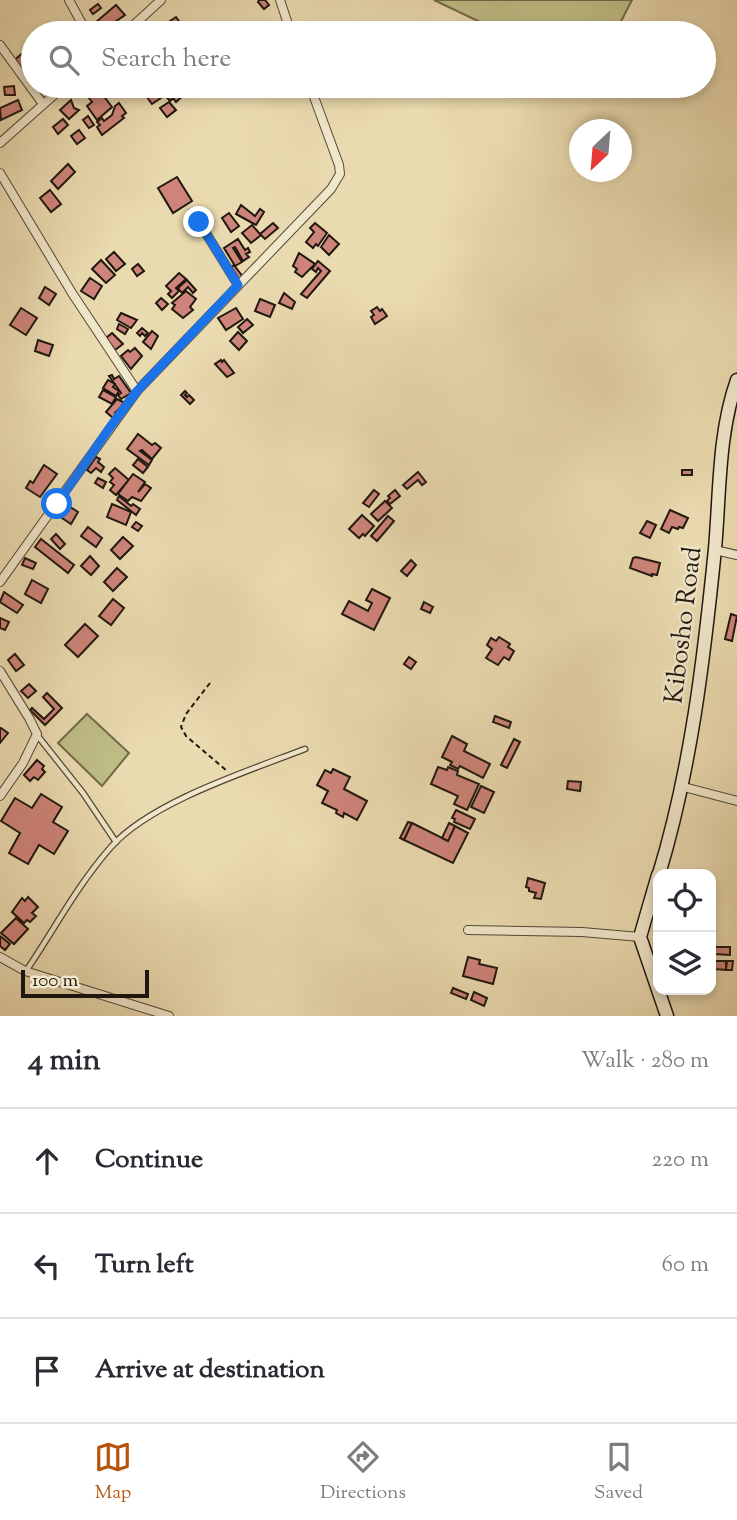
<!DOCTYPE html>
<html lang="en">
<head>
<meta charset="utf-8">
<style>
	:root { --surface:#fff; --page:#f2f2f3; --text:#2b2b33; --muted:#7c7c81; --line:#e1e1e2; --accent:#b45309 }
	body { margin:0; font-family:"Sorts Mill Goudy",serif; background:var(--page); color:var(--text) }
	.controls { position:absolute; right:21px; bottom:21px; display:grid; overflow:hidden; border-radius:14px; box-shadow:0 4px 10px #0003 }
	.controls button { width:63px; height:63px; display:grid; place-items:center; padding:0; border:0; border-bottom:2px solid var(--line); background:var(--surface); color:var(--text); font:35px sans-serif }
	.compass { position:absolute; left:569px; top:119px; width:63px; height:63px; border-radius:50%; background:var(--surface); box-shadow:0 4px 10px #0003; rotate:206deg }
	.scale { position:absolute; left:21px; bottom:18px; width:128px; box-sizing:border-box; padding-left:7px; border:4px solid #20180f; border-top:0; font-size:19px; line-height:24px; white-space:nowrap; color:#20180f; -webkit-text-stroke:5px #f1e7cb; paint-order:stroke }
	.stop { position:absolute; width:21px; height:21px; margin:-16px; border:5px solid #1a73e8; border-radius:50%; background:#fff }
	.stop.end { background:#1a73e8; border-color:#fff; box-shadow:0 2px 7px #0008 }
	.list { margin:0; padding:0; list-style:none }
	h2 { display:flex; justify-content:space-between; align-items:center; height:91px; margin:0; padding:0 28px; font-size:30px }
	h2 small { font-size:23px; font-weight:400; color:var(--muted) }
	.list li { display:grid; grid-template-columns:46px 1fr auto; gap:21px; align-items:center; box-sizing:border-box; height:105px; padding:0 28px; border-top:2px solid var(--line) }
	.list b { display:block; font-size:26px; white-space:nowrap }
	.list em { font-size:23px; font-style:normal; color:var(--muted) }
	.icon { flex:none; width:38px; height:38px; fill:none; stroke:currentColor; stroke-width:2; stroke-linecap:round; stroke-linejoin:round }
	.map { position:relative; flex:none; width:737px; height:1016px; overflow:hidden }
	.search { position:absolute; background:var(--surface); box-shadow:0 4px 10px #0003; left:21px; right:21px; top:21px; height:77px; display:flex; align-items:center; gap:18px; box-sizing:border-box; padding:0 24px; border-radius:38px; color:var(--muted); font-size:26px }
	.sheet { height:406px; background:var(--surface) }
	nav { display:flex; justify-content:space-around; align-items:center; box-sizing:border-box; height:98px; border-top:2px solid var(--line); background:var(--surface); font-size:19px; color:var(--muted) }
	nav a { display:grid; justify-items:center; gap:4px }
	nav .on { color:var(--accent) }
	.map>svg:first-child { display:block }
</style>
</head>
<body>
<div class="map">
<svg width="737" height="1016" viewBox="0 0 737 1016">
	<rect width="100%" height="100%" fill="#eadaaf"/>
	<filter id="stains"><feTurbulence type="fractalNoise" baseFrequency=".00286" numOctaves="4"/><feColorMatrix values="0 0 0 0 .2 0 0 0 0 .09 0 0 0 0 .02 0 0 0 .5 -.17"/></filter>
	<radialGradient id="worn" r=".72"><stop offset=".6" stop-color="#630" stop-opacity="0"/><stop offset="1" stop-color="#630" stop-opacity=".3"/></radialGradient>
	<g fill="#bfbd86" stroke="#706a4a" stroke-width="2">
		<path d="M434,0H632L615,33H503Z"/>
		<path d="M87,714L129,753L102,786L58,743Z"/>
	</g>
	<g fill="#ce847a" stroke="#20180f" stroke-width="2">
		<path d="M259,0H265L269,5L264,9L258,2Z"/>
		<path d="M98,4L101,8L93,14L90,10Z"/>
		<path d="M116,5L125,15L115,22L117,24L112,29L110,27L106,30L103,27L99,29L95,23Z"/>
		<path d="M176,17L183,27L178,30L180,33H175L170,26L166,28L164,25Z"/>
		<path d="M33,44V65L29,60L26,63L33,73L25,80L11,63Z"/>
		<path d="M14,86L15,95H5L4,87Z"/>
		<path d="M154,86H156L164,96L152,104L144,93Z"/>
		<path d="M164,86H182L184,88L181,90L185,94L176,102L173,98L170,101L163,93L166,91Z"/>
		<path d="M96,93L100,97L103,95L112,107L97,120L87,106L92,102L89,98Z"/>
		<path d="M18,100L22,110L1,120L0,108Z"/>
		<path d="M71,100L74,108L79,110L69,119L60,110Z"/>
		<path d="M169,102L176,110L167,117L160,108Z"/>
		<path d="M119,103L126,113L122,116L124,118L102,135L97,127L100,125L97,122L102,118L104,121L112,115L115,106Z"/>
		<path d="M88,116L94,125L89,128L83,120Z"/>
		<path d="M63,119L68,125L58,134L53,127Z"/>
		<path d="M79,130L85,138L77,144L71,136Z"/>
		<path d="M68,164L75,172L58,189L51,181Z"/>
		<path d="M177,177L192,201L173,213L158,188Z"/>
		<path d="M50,190L61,204L51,212L40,198Z"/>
		<path d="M241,205L255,216L260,209L264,212L256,225L236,214Z"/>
		<path d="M194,208L198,215L192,218L189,210Z"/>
		<path d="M229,213L239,226L231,232L222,218Z"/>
		<path d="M273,223L278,228L265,239L261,235L251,243L242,233L252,225L260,234Z"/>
		<path d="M315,223L327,233L318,246L316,244L313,248L306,242L314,232L310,228Z"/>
		<path d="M329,235L339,244L329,255L321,247Z"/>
		<path d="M238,239L245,250L248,248L250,252L246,254L249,257L243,261L235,247L233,248L242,262L235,266L224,248Z"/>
		<path d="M114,252L125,264L116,271L106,259Z"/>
		<path d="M299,253L315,264L302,277L295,272L297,269L293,266Z"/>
		<path d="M101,260L115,275L106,283L92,269Z"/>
		<path d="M318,261L330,271L307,298L301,294L321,271L318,268L316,272L312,269Z"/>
		<path d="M138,264L144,271L137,276L132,269Z"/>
		<path d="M234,265L243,277L238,281L229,269Z"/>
		<path d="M179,273L186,279L176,288L179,291L172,298L168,294L171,291L166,286Z"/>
		<path d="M90,278L102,286L94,299L81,291Z"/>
		<path d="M187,280L196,290L193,293L188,287L182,293L178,288Z"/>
		<path d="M45,287L56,294L49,305L39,298Z"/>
		<path d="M186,291L196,299L190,307L193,310L183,318L172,309L175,305L172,303Z"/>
		<path d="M284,293L295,302L292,309L279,303Z"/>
		<path d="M161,298L168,304L162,310L156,303Z"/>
		<path d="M260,299L275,305L270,317L255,311Z"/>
		<path d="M377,307L380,311L382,309L387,316L375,324L371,317L374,315L371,311Z"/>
		<path d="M21,308L37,318L26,335L10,325Z"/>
		<path d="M236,308L243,319L226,330L218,318Z"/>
		<path d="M121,313L137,320L131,328L117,320Z"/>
		<path d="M247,319L253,325L243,333L238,327Z"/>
		<path d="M119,324L128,329L125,334L117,329Z"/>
		<path d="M142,328L148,333L145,336L142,333L140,336L137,333Z"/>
		<path d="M152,331L158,336L151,349L143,342Z"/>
		<path d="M238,332L247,341L239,350L230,341Z"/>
		<path d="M112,333L123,344L115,350L106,338Z"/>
		<path d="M38,340L53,345L49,356L35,351Z"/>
		<path d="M135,348L142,356L131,369L121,356L128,350L130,352Z"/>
		<path d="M221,360L222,362L224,360L234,373L227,377L215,364Z"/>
		<path d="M112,375L114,379L119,376L131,393L121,399L118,395L121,393L109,376Z"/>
		<path d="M108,380L115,384L113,387L119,391L116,396L103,388Z"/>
		<path d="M103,390L116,397L112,404L99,397Z"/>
		<path d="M185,391L187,393L185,395L187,397L189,395L194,400L190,404L181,395Z"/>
		<path d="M117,399L125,403L115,413L116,414L113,418L106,412Z"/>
		<path d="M138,434L152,445L155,443L161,448L152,459L142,450L140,451L152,460L149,465L127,449Z"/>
		<path d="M96,457L100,459L98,462L104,467L101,472L96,468L91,473L87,470Z"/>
		<path d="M138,459L148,467L143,473L133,465Z"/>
		<path d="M44,465L57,474L40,497L26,488L30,481L33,483Z"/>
		<path d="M115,468L129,480L116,495L110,490L114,485L110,482L113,478L109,474Z"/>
		<rect x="682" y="470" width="10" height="5"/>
		<path d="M418,472L426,482L422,485L418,480L407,489L403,485Z"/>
		<path d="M133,474L145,482L138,492L145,484L151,488L141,501L132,497L128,501L118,494Z"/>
		<path d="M98,478L106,482L103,488L95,483Z"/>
		<path d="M374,490L379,494L369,507L363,503Z"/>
		<path d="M395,490L400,496L390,504L387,501L390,498L388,496Z"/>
		<path d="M119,496L131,506L133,504L140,509L136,515L117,500Z"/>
		<path d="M385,501L392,508L378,521L371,514Z"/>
		<path d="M112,504L131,512L126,525L107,517Z"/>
		<path d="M67,505L78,512L71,524L59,516Z"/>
		<path d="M670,510L688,518L683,528L679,527L678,529L672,527L669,533L661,529Z"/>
		<path d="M362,515L374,526L365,536L363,534L359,538L349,529Z"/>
		<path d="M388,516L394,521L377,541L371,536Z"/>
		<path d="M647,521L656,525L650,538L640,533Z"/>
		<path d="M136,522L142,526L138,531L132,527Z"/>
		<path d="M88,527L102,538L96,547L81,536Z"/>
		<path d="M56,534L65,544L60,549L51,539Z"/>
		<path d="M123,537L133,546L120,559L111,550Z"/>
		<path d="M41,539L74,565L68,573L35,547Z"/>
		<path d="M90,556L99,566L91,575L81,566Z"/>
		<path d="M636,557L660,563L657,575L652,574V576L630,568L633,558Z"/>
		<path d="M25,558L36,563L33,569L22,565Z"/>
		<path d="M411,560L416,565L407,576L401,571Z"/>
		<path d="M117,568L127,577L113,591L104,582Z"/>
		<path d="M32,580L48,589L41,603L25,594Z"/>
		<path d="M372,589L390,598L374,630L342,614L349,601L368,611L372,603L366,600Z"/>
		<path d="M4,592L23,605L17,613L0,602Z"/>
		<path d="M113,599L124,608L111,625L99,616Z"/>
		<path d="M424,602L433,607L430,613L421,609Z"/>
		<path d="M731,614L737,616L732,641L725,639Z"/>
		<path d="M0,618L9,622L5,630L0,628Z"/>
		<path d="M85,624L98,636L78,657L65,645Z"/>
		<path d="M499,637L510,644L508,647L514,651L509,660L504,657L498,665L486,658L492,649L487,645L491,638L496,641Z"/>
		<path d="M15,654L24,665L16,671L8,660Z"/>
		<path d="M409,657L416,662L411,669L404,664Z"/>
		<path d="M29,684L36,691L28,698L21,691Z"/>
		<path d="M47,693L62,708L45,725L30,710L32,708L44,719L54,709L43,697Z"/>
		<path d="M495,716L511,722L509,728L493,722Z"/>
		<path d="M1,728L8,733L0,743V729Z"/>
		<path d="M452,736L467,744L464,751L490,764L483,778L460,766L458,769L450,765L452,762L442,757Z"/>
		<path d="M514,739L520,742L507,768L501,765Z"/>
		<path d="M37,760L44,766L42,769L45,772L38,780L34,777L30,781L24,775Z"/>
		<path d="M438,767L447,770L448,767L458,771L457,775L479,784L467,810L454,804L458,796L431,784Z"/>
		<path d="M333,769L350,777L344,789L367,801L357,820L344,813L343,817L336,813L337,810L322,803L328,791L317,785L325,770L331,773Z"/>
		<path d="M568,781L581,782L580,791L567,789Z"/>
		<path d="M481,786L494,792L484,813L471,807Z"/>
		<path d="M41,794L62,807L53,822L68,831L54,854L39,845L28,864L9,853L20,833L1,821L15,798L32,808Z"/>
		<path d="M456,810L475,819L470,829L454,822L455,819L452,818Z"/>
		<path d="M408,822L412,823L404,840L400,838Z"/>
		<path d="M412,823L448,841L455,826L468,833L453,863L404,840Z"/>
		<path d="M449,823L455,826L448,841L442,838Z"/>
		<path d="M528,878L545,883L541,899L534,898L536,893L529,891V888L526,887Z"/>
		<path d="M28,897L38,907L32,913L36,916L30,922L27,920L24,923L12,912L22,898L25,901Z"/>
		<path d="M16,918L28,929L14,944L1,933Z"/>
		<path d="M0,936L10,944L5,950L0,946Z"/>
		<path d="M714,947H730V955L714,954Z"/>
		<path d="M468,957L480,960L479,964L497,968L493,984L463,976Z"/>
		<path d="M714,961H726V970L714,969Z"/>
		<path d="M727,961H733L732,970H726Z"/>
		<path d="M453,988L468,994L466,999L451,993Z"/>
		<path d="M474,992L487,998L484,1006L471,1000Z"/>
	</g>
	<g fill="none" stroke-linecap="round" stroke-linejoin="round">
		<g stroke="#524837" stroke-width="7">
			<g id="lane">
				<path d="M37,735L83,793L116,842"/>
				<path d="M26,971C54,930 78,884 111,847C151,802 248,771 305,749"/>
			</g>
		</g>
		<g stroke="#524837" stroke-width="10">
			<g id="street">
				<path d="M69,0L87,33"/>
				<path d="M280,0L291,33"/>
				<path d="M125,33L161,0"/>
				<path d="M0,45L43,104"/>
				<path d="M0,143L64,86"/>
				<path d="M0,173L72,293L137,391"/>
				<path d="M199,222L238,285"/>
				<path d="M715,550L737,555"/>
				<path d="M0,582L137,391L331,189L340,174L339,165L310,86"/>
				<path d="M0,671L29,718L37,734L23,763L0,796"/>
				<path d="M680,786L737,801"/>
				<path d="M468,930L582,932L640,937"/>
				<path d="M0,957L25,971L169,1016"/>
			</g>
		</g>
		<g stroke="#20180f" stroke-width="15">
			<g id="secondary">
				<path d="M659,874C691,769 704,658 715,549C720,493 718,434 737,380"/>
				<path d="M658,875L640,937L667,1016"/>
			</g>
		</g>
		<path stroke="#20180f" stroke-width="2" stroke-dasharray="5 3.5" stroke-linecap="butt" d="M210,683L186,714L181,727L186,736L227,771"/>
		<use href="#lane" stroke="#f1e7cb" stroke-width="4.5"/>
		<use href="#street" stroke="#f1e7cb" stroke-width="8"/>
		<use href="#secondary" stroke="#f1e7cb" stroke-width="12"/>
	</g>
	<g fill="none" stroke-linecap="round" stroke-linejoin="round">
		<path stroke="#1a73e8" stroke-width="9" d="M57,504L108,430L137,391L238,285L199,222"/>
	</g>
	<g text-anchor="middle" stroke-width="5" stroke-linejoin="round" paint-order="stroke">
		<g font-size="26" fill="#20180f" stroke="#f1e7cb">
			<text transform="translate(682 625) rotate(-83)" y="9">Kibosho Road</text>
		</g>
	</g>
	<rect width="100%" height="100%" filter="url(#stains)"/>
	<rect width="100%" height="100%" fill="url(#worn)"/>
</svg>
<div class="controls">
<button><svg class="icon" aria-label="locate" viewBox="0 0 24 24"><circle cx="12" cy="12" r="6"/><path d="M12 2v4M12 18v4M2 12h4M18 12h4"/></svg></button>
<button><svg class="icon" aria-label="layers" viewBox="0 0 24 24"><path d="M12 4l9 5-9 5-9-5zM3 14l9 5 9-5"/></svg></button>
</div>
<svg class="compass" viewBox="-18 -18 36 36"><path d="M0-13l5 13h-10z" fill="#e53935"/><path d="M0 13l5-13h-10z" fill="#7c7c81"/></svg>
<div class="scale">100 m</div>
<div class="stop" style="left:57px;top:504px"></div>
<div class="stop end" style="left:199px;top:222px"></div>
<div class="search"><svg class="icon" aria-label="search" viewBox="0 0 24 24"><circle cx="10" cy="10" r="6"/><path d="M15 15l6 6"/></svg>Search here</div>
</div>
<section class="sheet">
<h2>4 min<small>Walk · 280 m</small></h2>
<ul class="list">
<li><svg class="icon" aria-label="ahead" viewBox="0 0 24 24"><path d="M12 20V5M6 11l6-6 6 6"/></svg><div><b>Continue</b></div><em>220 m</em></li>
<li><svg class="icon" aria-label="left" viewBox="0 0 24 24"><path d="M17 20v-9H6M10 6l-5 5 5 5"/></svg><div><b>Turn left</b></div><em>60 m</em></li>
<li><svg class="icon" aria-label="arrive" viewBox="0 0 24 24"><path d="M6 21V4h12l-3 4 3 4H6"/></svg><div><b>Arrive at destination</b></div></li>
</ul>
</section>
<nav>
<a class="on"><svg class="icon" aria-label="map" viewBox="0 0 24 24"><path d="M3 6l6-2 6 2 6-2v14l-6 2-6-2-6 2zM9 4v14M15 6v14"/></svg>Map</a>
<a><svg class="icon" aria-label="directions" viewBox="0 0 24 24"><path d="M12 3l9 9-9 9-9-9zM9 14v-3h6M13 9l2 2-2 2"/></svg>Directions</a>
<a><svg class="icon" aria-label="saved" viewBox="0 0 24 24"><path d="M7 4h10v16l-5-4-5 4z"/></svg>Saved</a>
</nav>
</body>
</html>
